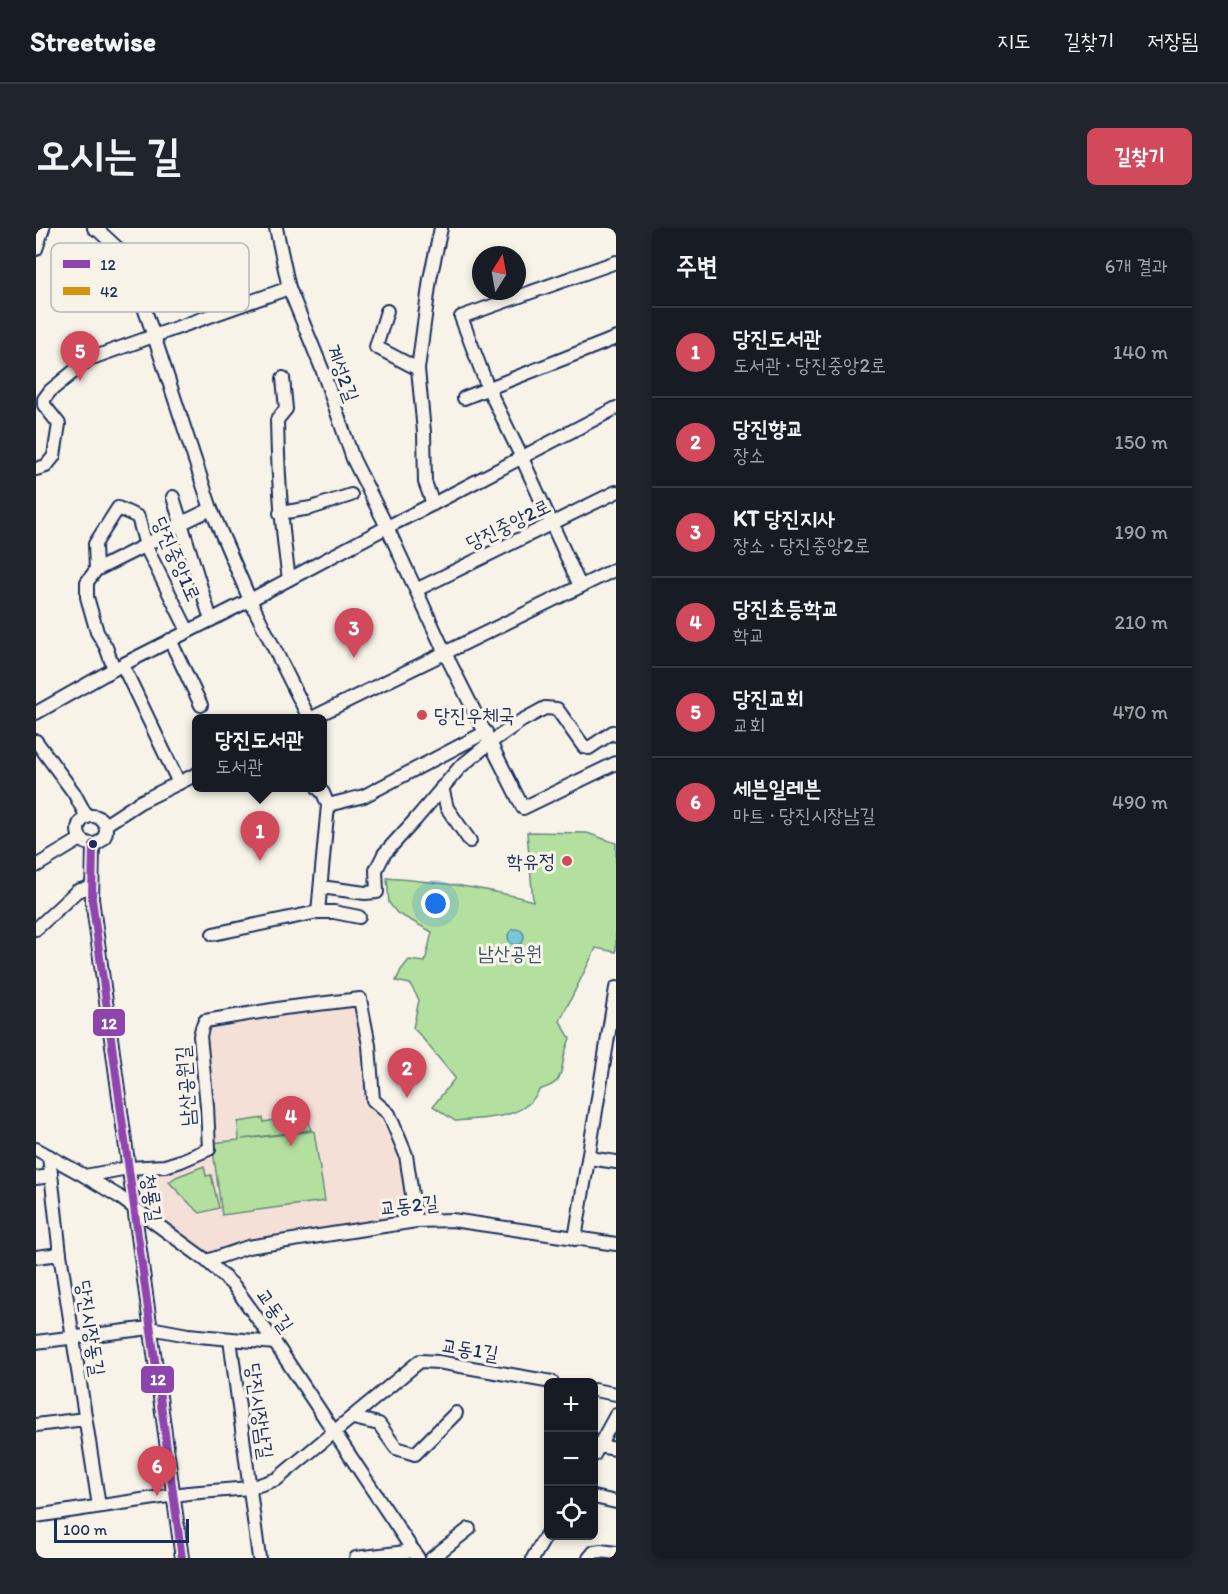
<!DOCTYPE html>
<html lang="ko">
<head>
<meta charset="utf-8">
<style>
	:root { --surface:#171b24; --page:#20242c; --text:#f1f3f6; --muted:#9ea1a6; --line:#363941; --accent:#d1495b }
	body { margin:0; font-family:Itim,"Poor Story",sans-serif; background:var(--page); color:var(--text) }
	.controls { position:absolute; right:18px; bottom:18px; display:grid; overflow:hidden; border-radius:9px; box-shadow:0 3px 9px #0003 }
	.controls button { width:54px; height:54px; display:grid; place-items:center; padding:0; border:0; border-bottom:2px solid var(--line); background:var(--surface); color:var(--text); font:30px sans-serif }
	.compass { position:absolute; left:436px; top:18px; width:54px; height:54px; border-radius:50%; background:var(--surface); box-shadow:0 3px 9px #0003; rotate:11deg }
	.scale { position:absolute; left:18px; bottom:15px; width:135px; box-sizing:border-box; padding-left:6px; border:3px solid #1b2f5e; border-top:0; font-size:16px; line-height:21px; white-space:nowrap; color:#1b2f5e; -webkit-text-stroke:4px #f7f3e8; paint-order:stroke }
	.you { position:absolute; left:400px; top:676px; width:21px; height:21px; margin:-15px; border:4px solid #fff; border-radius:50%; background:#1a73e8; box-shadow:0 0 0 9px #1a73e833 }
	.badge { display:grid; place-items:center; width:39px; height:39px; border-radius:50%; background:var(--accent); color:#fff; font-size:20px; font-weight:700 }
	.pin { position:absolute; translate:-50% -50px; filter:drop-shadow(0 2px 3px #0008) }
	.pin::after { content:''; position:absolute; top:32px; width:21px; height:18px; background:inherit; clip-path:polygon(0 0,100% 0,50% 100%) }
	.popup { position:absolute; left:156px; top:486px; width:135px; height:78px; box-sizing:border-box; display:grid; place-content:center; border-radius:9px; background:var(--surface); filter:drop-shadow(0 2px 4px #0005); font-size:20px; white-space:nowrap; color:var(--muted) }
	.popup b { font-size:22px; color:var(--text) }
	.popup::after { content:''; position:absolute; left:50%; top:100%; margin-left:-12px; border:12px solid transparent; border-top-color:var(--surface) }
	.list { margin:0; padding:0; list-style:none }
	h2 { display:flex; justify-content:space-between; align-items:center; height:78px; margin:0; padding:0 24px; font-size:26px }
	h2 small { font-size:20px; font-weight:400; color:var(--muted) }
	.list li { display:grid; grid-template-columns:39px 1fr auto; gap:18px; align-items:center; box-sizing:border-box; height:90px; padding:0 24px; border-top:2px solid var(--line) }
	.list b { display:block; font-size:22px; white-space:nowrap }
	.list p { margin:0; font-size:20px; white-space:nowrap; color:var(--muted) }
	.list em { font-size:20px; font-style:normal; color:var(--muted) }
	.icon { flex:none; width:33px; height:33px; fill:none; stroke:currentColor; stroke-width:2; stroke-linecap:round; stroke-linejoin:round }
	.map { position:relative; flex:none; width:580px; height:1330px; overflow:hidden; border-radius:9px }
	header { display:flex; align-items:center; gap:36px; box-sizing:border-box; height:84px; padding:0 30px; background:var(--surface); border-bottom:2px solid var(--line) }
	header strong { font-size:28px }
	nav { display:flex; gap:33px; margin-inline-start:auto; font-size:21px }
	.intro { display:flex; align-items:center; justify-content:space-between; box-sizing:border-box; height:144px; padding:0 36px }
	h1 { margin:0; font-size:42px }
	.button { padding:15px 27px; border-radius:9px; background:var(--accent); color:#fff; font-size:21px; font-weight:700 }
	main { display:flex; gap:36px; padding:0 36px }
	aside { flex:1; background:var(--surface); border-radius:9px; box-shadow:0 3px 9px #0003 }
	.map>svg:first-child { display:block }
</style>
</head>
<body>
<header>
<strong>Streetwise</strong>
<nav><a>지도</a><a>길찾기</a><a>저장됨</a></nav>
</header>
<div class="intro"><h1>오시는 길</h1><a class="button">길찾기</a></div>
<main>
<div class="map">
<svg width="580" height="1330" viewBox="0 0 580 1330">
	<rect width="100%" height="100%" fill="#f7f3e8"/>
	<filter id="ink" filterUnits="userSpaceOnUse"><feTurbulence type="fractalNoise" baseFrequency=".0167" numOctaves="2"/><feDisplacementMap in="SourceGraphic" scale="12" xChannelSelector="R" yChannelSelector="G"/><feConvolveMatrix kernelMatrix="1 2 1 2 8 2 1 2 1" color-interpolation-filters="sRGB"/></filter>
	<g filter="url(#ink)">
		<path fill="#f5e0d7" d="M322,775L336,872L345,894L358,910L362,920L373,987L210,1014L173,1025L152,1012L108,975L106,958L129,943L176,926L167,808L171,797Z"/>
		<g fill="#b3e09f" stroke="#67887e" stroke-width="1.5">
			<path d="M491,604L551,605L580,615V724L560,720L524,793L534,810C532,816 529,823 528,829C524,850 526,855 503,862C489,892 448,890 419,893L397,878L419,850L383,806L377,800L383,772L374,756L360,753L365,742L373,732L389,734L396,704L361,685L353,675L351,650C402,654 447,659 497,673Z"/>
			<path d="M250,887L251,890L272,889L275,902L206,911L278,903L289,973L186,987L176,915L203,912L202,894L227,890L228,894L238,892V889Z"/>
			<path d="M168,938L170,948L175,947L183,980L164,985L156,978L133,954L140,949Z"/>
		</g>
		<circle fill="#79c8d5" stroke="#538ba5" stroke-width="1.5" cx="480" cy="709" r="8"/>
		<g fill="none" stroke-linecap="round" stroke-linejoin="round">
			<g stroke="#1b2f5e" stroke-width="16">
				<g id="minor">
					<path d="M58,0L63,3L90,28L118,108L175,281L214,372L273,490"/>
					<path d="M240,0L253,60L286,141L317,231L351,299L409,425L487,580L580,535"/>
					<path d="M0,21L7,0"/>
					<path d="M351,83L340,119L382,141L388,204L389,254L397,276"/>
					<path d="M382,141L394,51L405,0"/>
					<path d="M247,150L250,181L241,192C242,245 245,298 253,351"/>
					<path d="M428,170L580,110"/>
					<path d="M0,241L10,238L18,228L23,196L8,177V171L14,163L53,131L253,60"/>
					<path d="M137,269L175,392"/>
					<path d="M244,285L275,280L315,267"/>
					<path d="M60,342L110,317L146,295L175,281"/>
					<path d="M544,358L486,230L452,160L425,89L580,34"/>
					<path d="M380,362L580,264"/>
					<path d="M134,412L165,477"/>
					<path d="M87,438L143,555"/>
					<path d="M78,441L70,419L61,404L51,369V354L60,342L59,316L82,280L102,289L111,321L152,403"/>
					<path d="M0,485L78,441L214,372L351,299L397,276L580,180"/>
					<path d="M276,490L580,341"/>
					<path d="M0,513L38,565L51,589"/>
					<path d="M406,559L411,580L434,613"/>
					<path d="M292,577L328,568L450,504"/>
					<circle cx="56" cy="602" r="14"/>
					<path d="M69,597L104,574L161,546"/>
					<path d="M57,616L56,671L146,1330"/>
					<path d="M0,638L45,611"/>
					<path d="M285,659L329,665L341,664L340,642L348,626L379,592L424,539L455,514L485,493L509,480L521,481L548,519L553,520L577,504L580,507"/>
					<path d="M282,684H298L323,689"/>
					<path d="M0,701L41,663L55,659"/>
					<path d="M177,706L282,684L292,577L287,565L282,560"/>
					<path d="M0,921L49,948L82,968L171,1033L198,1058L239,1115L382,1330"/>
					<path d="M13,928L24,1026L63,1278"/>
					<path d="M553,930L580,934"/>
					<path d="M49,948L92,940L129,938L145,933L173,921L171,878L164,808L166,800L169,793L248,780L324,771L333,817L337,872L353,886L370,927L380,993"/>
					<path d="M0,950L15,948"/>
					<path d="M539,1011L580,760"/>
					<path d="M0,1029L24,1026"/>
					<path d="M171,1033L212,1019L380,993L416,992L580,1016"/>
					<path d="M194,1111L223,1330"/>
					<path d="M0,1114L114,1100L152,1107L239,1115"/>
					<path d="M558,1162L580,1166"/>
					<path d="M317,1190L343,1196L360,1220L379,1226L420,1185"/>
					<path d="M0,1197L49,1191"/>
					<path d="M562,1218L580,1221"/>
					<path d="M558,1227L580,1187"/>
					<path d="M558,1269L580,1274"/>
					<path d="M0,1288L152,1265L214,1260L241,1251L384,1133L402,1134L516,1154"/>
					<path d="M320,1330L378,1323"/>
					<path d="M396,1330L433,1301"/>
					<path d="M497,1330L512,1304"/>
					<path d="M553,1330L558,1324L565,1323L580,1325"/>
				</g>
			</g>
			<use href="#minor" stroke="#f7f3e8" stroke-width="12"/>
			<g stroke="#f7f3e8" stroke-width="12">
				<path id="bus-1" d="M57,616L56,671L146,1330"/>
			</g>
			<use href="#bus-1" stroke="#8e44ad" stroke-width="8"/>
		</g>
	</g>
	<g fill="#d1495b" stroke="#f7f3e8" stroke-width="2">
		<circle cx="386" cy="487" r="6"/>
		<circle cx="531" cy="633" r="6"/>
	</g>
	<circle fill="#1b2f5e" stroke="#f7f3e8" stroke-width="2" cx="57" cy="616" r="5"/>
	<g text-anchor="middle" stroke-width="6" stroke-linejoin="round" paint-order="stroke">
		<g font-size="20" fill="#1b2f5e" stroke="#f7f3e8">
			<text transform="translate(307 145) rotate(70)" y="7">계성2길</text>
			<text transform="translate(472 296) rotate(-26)" y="7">당진중앙2로</text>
			<text transform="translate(141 331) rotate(66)" y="7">당진중앙1로</text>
			<text transform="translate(149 858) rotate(-94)" y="7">남산공원길</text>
			<text transform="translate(116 970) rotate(82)" y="7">청룡길</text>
			<text transform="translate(373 977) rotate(-6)" y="7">교동2길</text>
			<text transform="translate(239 1082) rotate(55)" y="7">교동길</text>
			<text transform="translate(55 1100) rotate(81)" y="7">당진시장동길</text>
			<text transform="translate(434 1121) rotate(9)" y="7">교동1길</text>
			<text transform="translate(224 1183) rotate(82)" y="7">당진시장남길</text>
		</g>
		<g font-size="20" fill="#1b2f5e" stroke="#f7f3e8" text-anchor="start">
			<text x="398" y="494">당진우체국</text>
			<text x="519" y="640" text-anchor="end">학유정</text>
		</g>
		<g font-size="20" fill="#39526b" stroke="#f7f3e8">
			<text x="474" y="732">남산공원</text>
		</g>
	</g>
	<rect x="15" y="15" width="198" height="69" rx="9" fill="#f7f3e8" stroke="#b5b8bf" stroke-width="1.5"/>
	<rect x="27" y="32" width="27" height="8" fill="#8e44ad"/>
	<rect x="27" y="59" width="27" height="8" fill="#d6940e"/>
	<g font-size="16" fill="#1b2f5e">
		<text x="64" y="42">12</text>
		<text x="64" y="69">42</text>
	</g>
	<g stroke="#f7f3e8" stroke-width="2">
		<rect x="56" y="780" width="34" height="29" rx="6" fill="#8e44ad"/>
		<rect x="104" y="1137" width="35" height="29" rx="6" fill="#8e44ad"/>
	</g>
	<g font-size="16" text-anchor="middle" font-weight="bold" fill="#fff">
		<text x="73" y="801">12</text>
		<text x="122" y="1157">12</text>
	</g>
</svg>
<div class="controls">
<button>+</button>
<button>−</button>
<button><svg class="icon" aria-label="locate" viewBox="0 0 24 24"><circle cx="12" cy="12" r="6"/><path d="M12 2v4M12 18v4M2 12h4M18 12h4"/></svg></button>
</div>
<svg class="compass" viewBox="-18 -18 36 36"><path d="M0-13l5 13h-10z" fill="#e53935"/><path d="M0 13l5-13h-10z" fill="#9ea1a6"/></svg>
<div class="scale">100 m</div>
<div class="you"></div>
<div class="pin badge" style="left:224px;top:633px">1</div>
<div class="popup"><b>당진도서관</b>도서관</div>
<div class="pin badge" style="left:371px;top:870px">2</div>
<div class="pin badge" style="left:318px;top:430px">3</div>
<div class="pin badge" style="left:255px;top:918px">4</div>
<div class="pin badge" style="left:44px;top:153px">5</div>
<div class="pin badge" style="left:121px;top:1268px">6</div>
</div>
<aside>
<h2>주변<small>6개 결과</small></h2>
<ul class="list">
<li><span class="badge">1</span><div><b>당진도서관</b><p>도서관 · 당진중앙2로</p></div><em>140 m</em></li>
<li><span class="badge">2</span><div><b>당진향교</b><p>장소</p></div><em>150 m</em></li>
<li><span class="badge">3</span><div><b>KT 당진지사</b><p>장소 · 당진중앙2로</p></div><em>190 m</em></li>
<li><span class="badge">4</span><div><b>당진초등학교</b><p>학교</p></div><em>210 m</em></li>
<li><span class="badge">5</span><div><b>당진교회</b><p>교회</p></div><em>470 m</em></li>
<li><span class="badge">6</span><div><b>세븐일레븐</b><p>마트 · 당진시장남길</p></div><em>490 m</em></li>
</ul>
</aside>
</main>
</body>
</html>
